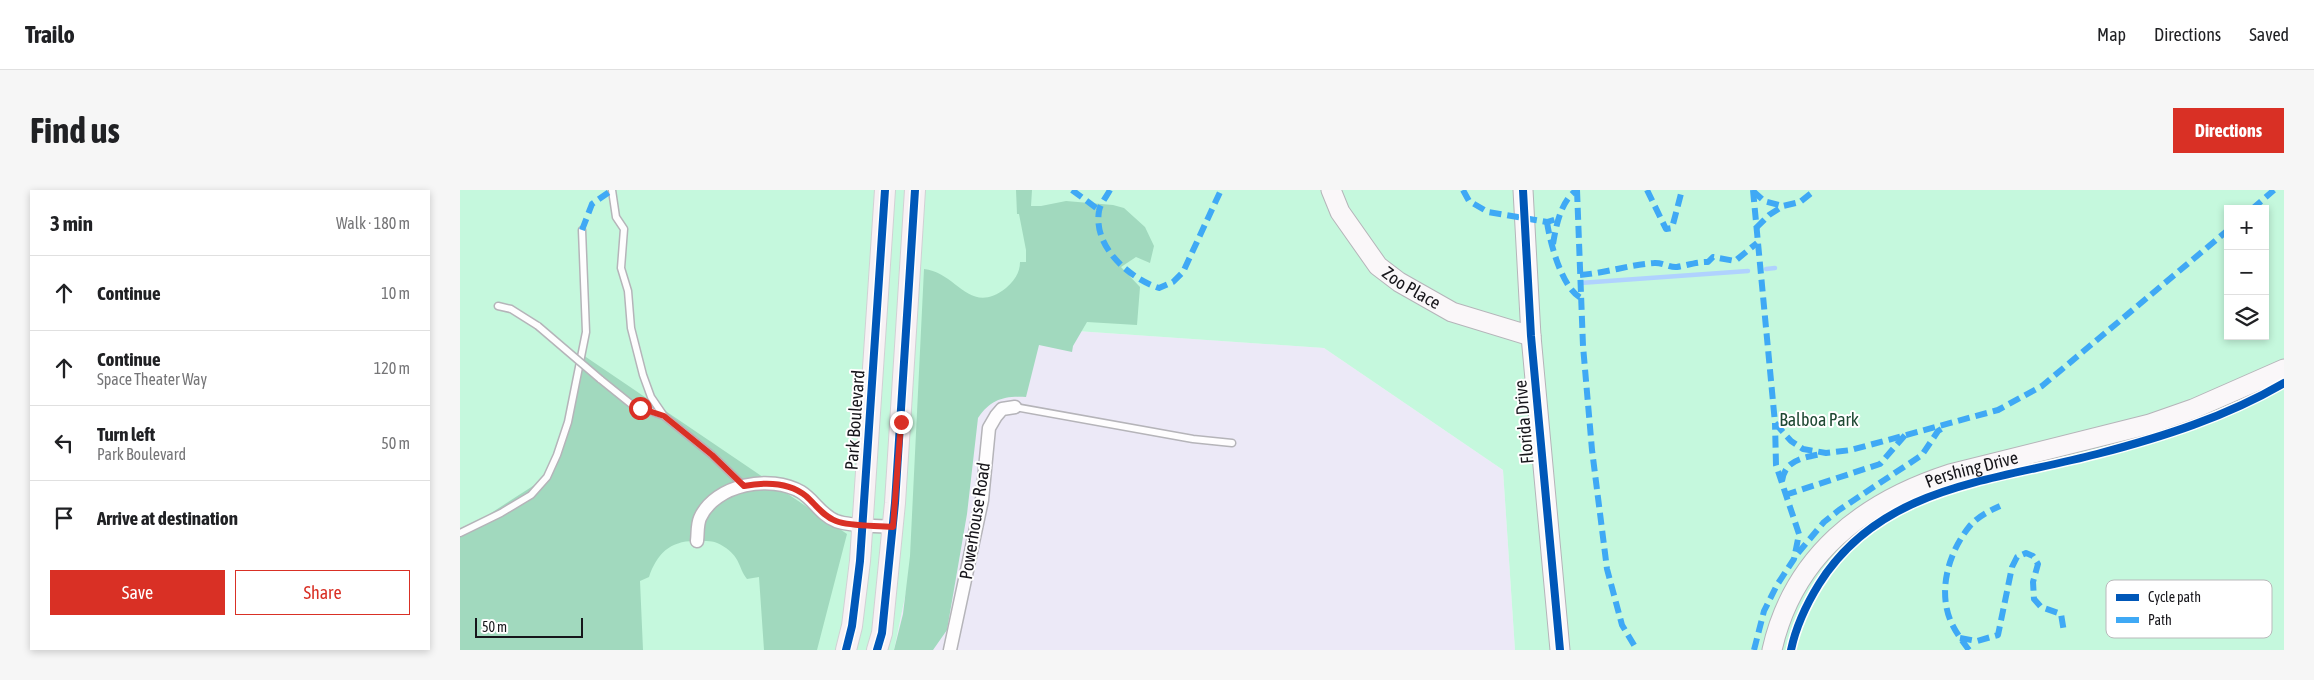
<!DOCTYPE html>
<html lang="en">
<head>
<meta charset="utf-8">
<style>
	:root { --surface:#fff; --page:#f6f6f6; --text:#202124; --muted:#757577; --line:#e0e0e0; --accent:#d93025 }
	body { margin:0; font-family:"Asap Condensed",sans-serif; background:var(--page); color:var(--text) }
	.controls { position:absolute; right:15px; top:15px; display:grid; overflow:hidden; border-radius:0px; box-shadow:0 2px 8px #0003 }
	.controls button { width:45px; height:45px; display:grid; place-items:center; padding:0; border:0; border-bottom:1px solid var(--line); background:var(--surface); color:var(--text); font:25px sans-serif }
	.scale { position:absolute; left:15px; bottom:12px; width:108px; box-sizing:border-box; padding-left:5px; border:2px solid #17161b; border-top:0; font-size:14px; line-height:18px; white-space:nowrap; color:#17161b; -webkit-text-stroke:4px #fff; paint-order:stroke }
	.stop { position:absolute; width:15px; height:15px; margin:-11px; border:4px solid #d93025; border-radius:50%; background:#fff }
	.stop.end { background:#d93025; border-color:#fff; box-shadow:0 1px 5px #0008 }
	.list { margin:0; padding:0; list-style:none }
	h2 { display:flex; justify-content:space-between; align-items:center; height:65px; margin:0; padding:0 20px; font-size:21px }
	h2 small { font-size:16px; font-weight:400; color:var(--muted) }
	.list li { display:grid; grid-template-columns:32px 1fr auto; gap:15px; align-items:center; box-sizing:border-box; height:75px; padding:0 20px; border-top:1px solid var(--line) }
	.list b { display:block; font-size:19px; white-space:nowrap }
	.list p { margin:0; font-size:16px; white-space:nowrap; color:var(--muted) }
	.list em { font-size:16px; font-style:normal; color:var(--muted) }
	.actions { display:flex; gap:10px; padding:15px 20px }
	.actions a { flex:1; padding:11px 0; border:1px solid var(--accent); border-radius:0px; text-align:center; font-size:18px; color:var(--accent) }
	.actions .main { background:var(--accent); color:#fff }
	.icon { flex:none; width:28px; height:28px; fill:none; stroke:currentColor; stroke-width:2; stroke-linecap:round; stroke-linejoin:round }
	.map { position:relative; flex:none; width:1824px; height:460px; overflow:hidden; border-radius:0px }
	header { display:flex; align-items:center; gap:30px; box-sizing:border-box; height:70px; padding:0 25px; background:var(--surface); border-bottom:1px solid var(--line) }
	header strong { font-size:24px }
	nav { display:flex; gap:28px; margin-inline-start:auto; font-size:18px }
	.intro { display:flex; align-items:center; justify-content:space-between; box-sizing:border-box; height:120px; padding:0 30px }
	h1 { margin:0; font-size:35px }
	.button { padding:12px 22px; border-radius:0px; background:var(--accent); color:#fff; font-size:18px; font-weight:700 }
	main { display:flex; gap:30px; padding:0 30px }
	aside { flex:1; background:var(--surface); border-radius:0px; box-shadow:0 2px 8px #0003 }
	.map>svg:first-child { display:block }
</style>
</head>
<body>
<header>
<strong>Trailo</strong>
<nav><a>Map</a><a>Directions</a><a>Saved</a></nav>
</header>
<div class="intro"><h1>Find us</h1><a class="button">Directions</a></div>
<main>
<aside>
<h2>3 min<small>Walk · 180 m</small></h2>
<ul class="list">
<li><svg class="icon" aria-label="ahead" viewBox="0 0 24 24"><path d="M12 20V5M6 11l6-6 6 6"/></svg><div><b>Continue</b></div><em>10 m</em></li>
<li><svg class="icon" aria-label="ahead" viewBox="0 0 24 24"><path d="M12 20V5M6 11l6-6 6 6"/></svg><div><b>Continue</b><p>Space Theater Way</p></div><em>120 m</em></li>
<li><svg class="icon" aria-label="left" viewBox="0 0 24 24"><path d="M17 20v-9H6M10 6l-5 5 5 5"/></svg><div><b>Turn left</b><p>Park Boulevard</p></div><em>50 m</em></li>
<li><svg class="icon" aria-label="arrive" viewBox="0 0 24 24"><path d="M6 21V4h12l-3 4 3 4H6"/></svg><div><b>Arrive at destination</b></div></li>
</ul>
<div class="actions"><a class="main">Save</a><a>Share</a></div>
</aside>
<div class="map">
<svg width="1824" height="460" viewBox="0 0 1824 460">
	<rect width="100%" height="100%" fill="#f5f4fa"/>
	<path fill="#ece9f7" d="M471,138L602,140L864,158L1043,280L1055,460H434L451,378Z"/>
	<path fill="#c5f8dd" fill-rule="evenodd" d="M0,0H1824V460H1055L1043,280L864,158L602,140L471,138L451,378L434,460H0ZM1768,19H1805V146H1768Z"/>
	<g fill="#a1d9be">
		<path d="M556,0H572L571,16H581L606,11L653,15L664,18L685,37L694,56L690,73L676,67L661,77L680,97L677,135L627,132L613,156L612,162L579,155L566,207C544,206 531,209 518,228L507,324L487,440L473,460H434L443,424L450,366L464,79C497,82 509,127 546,98C554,91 560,83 560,72H566V60L559,24H557Z"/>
		<path d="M120,163L387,344L357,460H304L299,387L287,389C278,377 281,369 266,358C255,350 249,351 237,351C211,350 197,363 189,387L180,391L183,460H0V343L87,287L105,241Z"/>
	</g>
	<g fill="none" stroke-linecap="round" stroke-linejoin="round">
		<g stroke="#b0d2fe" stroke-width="4.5">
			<path d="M1306,79L1315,78"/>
			<path d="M1120,93L1288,81"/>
		</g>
		<g stroke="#b5b4b9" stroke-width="9">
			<g id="lane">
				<path d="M152,0L156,27L164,39L161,78L168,101L171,138L183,185L191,207L204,226L252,265L284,296"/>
				<path d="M38,116L51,119L78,136"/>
				<path d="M140,189L171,214L204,226"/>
				<path d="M555,217L733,249L772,253"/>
				<path d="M0,343L41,323L71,305L87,287L97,265L108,232L126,142L122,40"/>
			</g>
		</g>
		<g stroke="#b5b4b9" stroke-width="15">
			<g id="street">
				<path d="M237,351C238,343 237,335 240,328C255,294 311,284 341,302C354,310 361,325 376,331C393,337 415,335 433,337"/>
				<path d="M490,460L522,310L529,238L536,226L542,219L555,217"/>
			</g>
		</g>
		<g stroke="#b5b4b9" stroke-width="21">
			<g id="secondary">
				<path id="s1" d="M871,0L880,22L918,76L939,92L992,122L1071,146"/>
				<path d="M1063,0L1071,146L1100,460"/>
				<path id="s2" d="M1312,460C1333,366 1403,312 1490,284L1690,234L1733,219L1824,179"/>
			</g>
		</g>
		<g stroke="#d1d1d4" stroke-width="22">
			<g id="primary">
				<path d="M386,460L392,436L400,371L425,0"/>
				<path d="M417,460L422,443L435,313L455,0"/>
			</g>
		</g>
		<use href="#lane" stroke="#fefdfe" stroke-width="6"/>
		<use href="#street" stroke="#fefdfe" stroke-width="12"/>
		<use href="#secondary" stroke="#faf7f9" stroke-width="19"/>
		<use href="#primary" stroke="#f7f1f4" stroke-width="20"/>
		<g stroke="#b5b4b9" stroke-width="9" stroke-linecap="butt">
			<path id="lane-bridge" d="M78,136L140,189"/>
		</g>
		<use href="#lane-bridge" stroke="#fefdfe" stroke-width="6"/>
		<g stroke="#3fa9f5" stroke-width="6" stroke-dasharray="12 6" stroke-linecap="butt">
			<path d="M612,0L639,20"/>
			<path d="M650,0C647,6 640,14 639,21C633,57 669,88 699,98L713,92L723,82L761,0"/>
			<path d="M1003,0L1009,11L1028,22L1087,32L1100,28"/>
			<path d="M1117,0L1123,156L1132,260L1147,379L1162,435L1177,460"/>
			<path d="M1187,0L1206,39L1212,38L1222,0"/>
			<path d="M1293,0L1315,233L1331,251L1343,259L1366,263L1391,260L1538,220L1582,196L1768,40"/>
			<path d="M1293,1L1304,11L1323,16"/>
			<path d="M1792,19L1814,0"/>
			<path d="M1087,32C1090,53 1102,98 1121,108"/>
			<path d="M1296,38L1309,25L1323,16L1340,12L1355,0"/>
			<path d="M122,40L132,14L152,0"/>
			<path d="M1093,54C1096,36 1101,10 1117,0"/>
			<path d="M1120,85C1145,83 1169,75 1194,73C1202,72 1210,78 1217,77C1228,75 1236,72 1248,72L1253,67L1275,71L1297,53"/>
			<path d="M1322,291C1325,270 1342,268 1361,264"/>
			<path d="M1325,305L1420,274L1446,244"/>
			<path d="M1338,363L1364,332L1379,320L1462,265L1478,241L1486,236"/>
			<path d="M1500,448L1517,451L1538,445L1552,377L1557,367L1566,363L1573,366L1578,374L1573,392L1574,409L1581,417L1601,424L1604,442"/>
			<path d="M1294,460L1304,421L1317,395L1334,369L1339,344L1316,275L1315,233"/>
			<path d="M1509,460C1503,452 1497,444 1492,434C1477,403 1488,363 1509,337C1517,327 1529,321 1540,316"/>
		</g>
		<g stroke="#fff" stroke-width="11">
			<g id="cycleway">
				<path d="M1063,0L1071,146L1100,460"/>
				<path d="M386,460L392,436L400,371L425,0"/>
				<path d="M417,460L422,443L435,313L455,0"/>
				<path d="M1331,460C1336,436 1346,415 1359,394C1421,295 1534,291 1637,264C1702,247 1766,227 1824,193"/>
			</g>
		</g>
		<use href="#cycleway" stroke="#0057b8" stroke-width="8"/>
	</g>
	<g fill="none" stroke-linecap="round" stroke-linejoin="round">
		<path stroke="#d93025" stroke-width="6" d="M180,218L204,226L252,265L284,296C305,292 329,292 346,306C356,315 363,326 376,331C392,337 415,335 433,337L441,232"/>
	</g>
	<g text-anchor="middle" stroke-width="4" stroke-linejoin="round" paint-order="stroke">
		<g font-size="18" fill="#17161b" stroke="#fff">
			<text dy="6" stroke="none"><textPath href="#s1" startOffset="130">Zoo Place</textPath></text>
			<text transform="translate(395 230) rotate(-86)" y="6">Park Boulevard</text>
			<text transform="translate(1064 232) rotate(-95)" y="6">Florida Drive</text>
			<text dy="6" stroke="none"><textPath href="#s2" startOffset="285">Pershing Drive</textPath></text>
			<text transform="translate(515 331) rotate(-81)" y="6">Powerhouse Road</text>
		</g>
		<g font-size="18" fill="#1f4933" stroke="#fff">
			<text x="1359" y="236">Balboa Park</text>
		</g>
	</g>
	<rect x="1646" y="390" width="166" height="58" rx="8" fill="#fff" stroke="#b9b9bb" stroke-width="1"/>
	<rect x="1656" y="404" width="23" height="7" fill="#0057b8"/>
	<rect x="1656" y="427" width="23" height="6" fill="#3fa9f5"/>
	<g font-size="14" fill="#17161b">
		<text x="1688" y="412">Cycle path</text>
		<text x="1688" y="435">Path</text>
	</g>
</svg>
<div class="controls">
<button>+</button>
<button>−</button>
<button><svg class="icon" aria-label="layers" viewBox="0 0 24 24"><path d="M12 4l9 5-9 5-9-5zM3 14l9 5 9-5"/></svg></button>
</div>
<div class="scale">50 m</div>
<div class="stop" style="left:180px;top:218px"></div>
<div class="stop end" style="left:441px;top:232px"></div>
</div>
</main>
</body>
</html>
